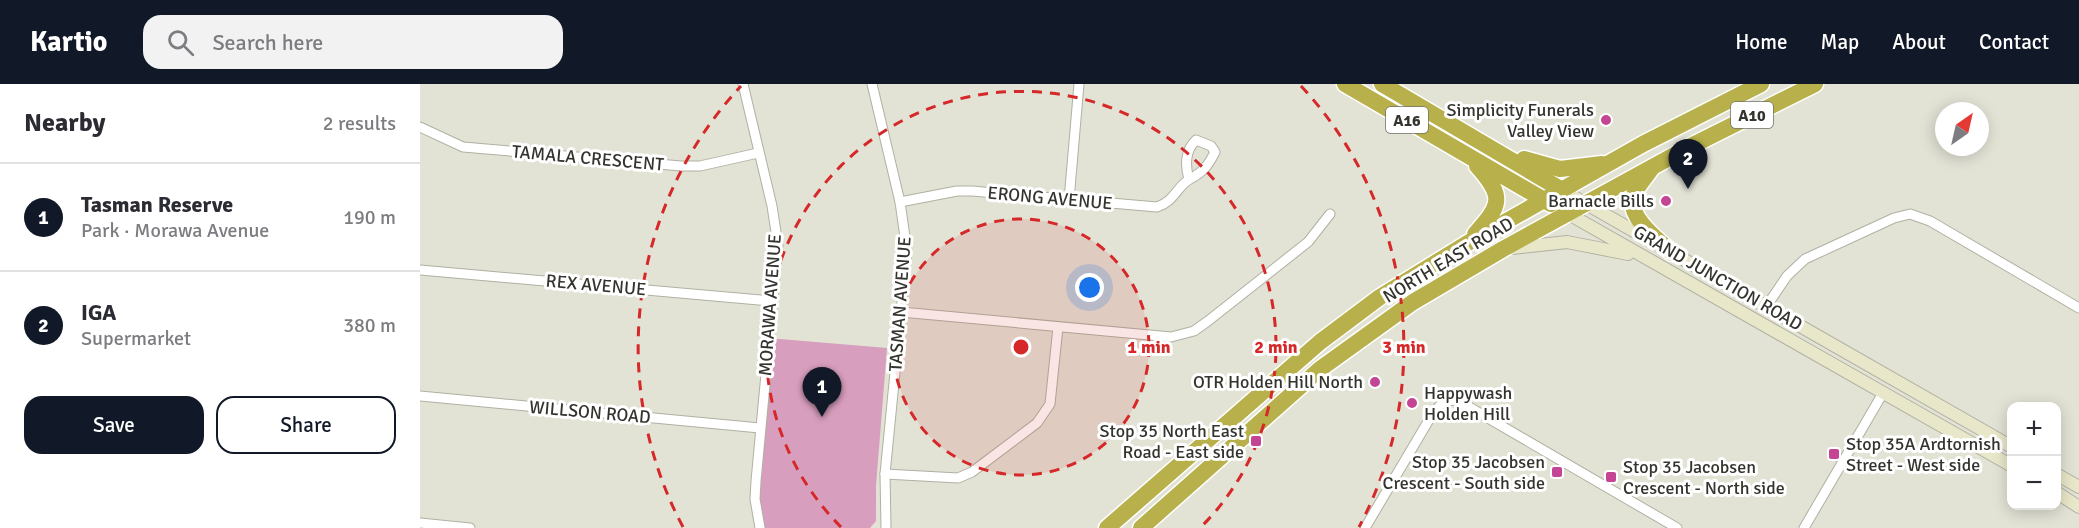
<!DOCTYPE html>
<html lang="en">
<head>
<meta charset="utf-8">
<style>
	:root { --surface:#fff; --page:#f2f2f3; --text:#2b2b33; --muted:#7c7c81; --line:#e1e1e2; --accent:#111827 }
	body { margin:0; font-family:Signika,sans-serif; background:var(--page); color:var(--text) }
	.controls { position:absolute; right:18px; bottom:18px; display:grid; overflow:hidden; border-radius:12px; box-shadow:0 3px 15px #0003 }
	.controls button { width:54px; height:54px; display:grid; place-items:center; padding:0; border:0; border-bottom:2px solid var(--line); background:var(--surface); color:var(--text); font:30px sans-serif }
	.compass { position:absolute; left:1515px; top:18px; width:54px; height:54px; border-radius:50%; background:var(--surface); box-shadow:0 3px 15px #0003; rotate:34deg }
	.you { position:absolute; left:670px; top:204px; width:21px; height:21px; margin:-15px; border:4px solid #fff; border-radius:50%; background:#1a73e8; box-shadow:0 0 0 9px #1a73e833 }
	.badge { display:grid; place-items:center; width:39px; height:39px; border-radius:50%; background:var(--accent); color:#fff; font-size:20px; font-weight:700 }
	.pin { position:absolute; translate:-50% -50px; filter:drop-shadow(0 2px 3px #0008) }
	.pin::after { content:''; position:absolute; top:32px; width:21px; height:18px; background:inherit; clip-path:polygon(0 0,100% 0,50% 100%) }
	.list { margin:0; padding:0; list-style:none }
	h2 { display:flex; justify-content:space-between; align-items:center; height:78px; margin:0; padding:0 24px; font-size:26px }
	h2 small { font-size:20px; font-weight:400; color:var(--muted) }
	.list li { display:grid; grid-template-columns:39px 1fr auto; gap:18px; align-items:center; box-sizing:border-box; height:108px; padding:0 24px; border-top:2px solid var(--line) }
	.list b { display:block; font-size:22px; white-space:nowrap }
	.list p { margin:0; font-size:20px; white-space:nowrap; color:var(--muted) }
	.list em { font-size:20px; font-style:normal; color:var(--muted) }
	.actions { display:flex; gap:12px; padding:18px 24px }
	.actions a { flex:1; padding:14px 0; border:2px solid var(--accent); border-radius:18px; text-align:center; font-size:21px; color:var(--accent) }
	.actions .main { background:var(--accent); color:#fff }
	.icon { flex:none; width:33px; height:33px; fill:none; stroke:currentColor; stroke-width:2; stroke-linecap:round; stroke-linejoin:round }
	.map { position:relative; flex:none; width:1659px; height:444px; overflow:hidden }
	header { display:flex; align-items:center; gap:36px; box-sizing:border-box; height:84px; padding:0 30px; background:var(--accent); color:#fff }
	header strong { font-size:28px }
	nav { display:flex; gap:33px; margin-inline-start:auto; font-size:21px }
	.search { width:420px; height:54px; background:var(--page); display:flex; align-items:center; gap:15px; box-sizing:border-box; padding:0 21px; border-radius:18px; color:var(--muted); font-size:22px }
	main { display:flex }
	aside { flex:1; background:var(--surface) }
	.map>svg:first-child { display:block }
</style>
</head>
<body>
<header>
<strong>Kartio</strong>
<div class="search"><svg class="icon" aria-label="search" viewBox="0 0 24 24"><circle cx="10" cy="10" r="6"/><path d="M15 15l6 6"/></svg>Search here</div>
<nav><a>Home</a><a>Map</a><a>About</a><a>Contact</a></nav>
</header>
<main>
<aside>
<h2>Nearby<small>2 results</small></h2>
<ul class="list">
<li><span class="badge">1</span><div><b>Tasman Reserve</b><p>Park · Morawa Avenue</p></div><em>190 m</em></li>
<li><span class="badge">2</span><div><b>IGA</b><p>Supermarket</p></div><em>380 m</em></li>
</ul>
<div class="actions"><a class="main">Save</a><a>Share</a></div>
</aside>
<div class="map">
<svg width="1659" height="444" viewBox="0 0 1659 444">
	<rect width="100%" height="100%" fill="#e2e2d5"/>
	<path fill="#d89ebd" d="M348,254L467,264L456,402V437L450,444H345L335,415Z"/>
	<g fill="none" stroke-linecap="round" stroke-linejoin="round">
		<g stroke="#b0b0a3" stroke-width="11">
			<g id="street">
				<path d="M323,0L352,122L358,161L336,397L335,415L340,444"/>
				<path d="M452,0L480,118L487,167L465,390L466,444"/>
				<path d="M0,43L43,63L261,82H280L338,69"/>
				<path d="M649,116L659,0"/>
				<path d="M480,118L537,107H552L737,123C755,117 757,102 770,95C783,88 788,82 795,68L791,62L776,56C765,66 765,82 769,95"/>
				<path d="M0,186L351,217"/>
				<path d="M1346,223L1367,192L1385,175L1474,134L1490,130L1510,137L1659,224"/>
				<path d="M481,228L751,253L774,247L788,237L888,158L910,130"/>
				<path d="M0,312L340,344"/>
				<path d="M465,390L538,394L552,388L617,339L630,320L638,243"/>
				<path d="M0,439L50,444"/>
				<path d="M945,444L1013,329L1024,317L1037,316L1257,444"/>
				<path d="M1384,444L1463,309"/>
			</g>
		</g>
		<g stroke="#b0b0a3" stroke-width="14">
			<g id="secondary">
				<path d="M1142,106L1592,363"/>
				<path d="M1147,129L1592,382"/>
				<path d="M1092,164L1147,158L1208,170"/>
				<path d="M1636,390L1659,403"/>
				<path d="M1636,408L1659,423"/>
			</g>
		</g>
		<g stroke="#fff" stroke-width="19">
			<g id="highway">
				<path d="M925,0L1131,120"/>
				<path d="M962,0L1142,106"/>
				<path d="M1104,75L1140,85L1182,80"/>
				<path d="M1231,85C1225,94 1216,103 1213,113C1208,135 1239,156 1252,169"/>
				<path d="M1055,150C1081,121 1085,113 1057,82"/>
				<path d="M687,444L900,258L960,213L1046,160L1223,60L1341,0"/>
				<path d="M721,444L900,285L993,218L1083,165L1269,63L1395,0"/>
			</g>
		</g>
		<use href="#street" stroke="#fff" stroke-width="9"/>
		<use href="#secondary" stroke="#e9e7c9" stroke-width="12"/>
		<use href="#highway" stroke="#b7b04b" stroke-width="16"/>
	</g>
	<circle cx="601" cy="263" r="128" fill="#d62828" fill-opacity=".12"/>
	<g fill="none" stroke="#d62828" stroke-width="3" stroke-dasharray="10 8">
		<circle cx="601" cy="263" r="128"/>
		<path d="M421 443A255 255 0 1 1 781 443"/>
		<path d="M263 443A383 383 0 0 1 321 2M881 2A383 383 0 0 1 939 443"/>
	</g>
	<g fill="#c34594" stroke="#fff" stroke-width="2">
		<circle cx="1186" cy="36" r="6"/>
		<circle cx="1246" cy="117" r="6"/>
		<circle cx="955" cy="298" r="6"/>
		<circle cx="992" cy="319" r="6"/>
		<rect x="830" y="351" width="12" height="12" rx="3"/>
		<rect x="1408" y="364" width="12" height="12" rx="3"/>
		<rect x="1131" y="382" width="12" height="12" rx="3"/>
		<rect x="1185" y="387" width="12" height="12" rx="3"/>
	</g>
	<g text-anchor="middle" stroke-width="6" stroke-linejoin="round" paint-order="stroke">
		<g fill="#fff" stroke="#71716d" stroke-width="1.5">
			<rect x="1311" y="18" width="42" height="26" rx="4.5"/>
			<rect x="966" y="23" width="42" height="26" rx="4.5"/>
		</g>
		<g font-size="16" font-weight="bold" fill="#34342f">
			<text x="1332" y="37">A10</text>
			<text x="987" y="42">A16</text>
		</g>
		<g font-size="18" fill="#34342f" stroke="#fff" text-anchor="end">
			<text x="1174" y="32">Simplicity Funerals<tspan x="1174" dy="21">Valley View</tspan></text>
			<text x="1234" y="123">Barnacle Bills</text>
			<text x="943" y="304">OTR Holden Hill North</text>
			<text x="1004" y="315" text-anchor="start">Happywash<tspan x="1004" dy="21">Holden Hill</tspan></text>
			<text x="824" y="353">Stop 35 North East<tspan x="824" dy="21">Road - East side</tspan></text>
			<text x="1426" y="366" text-anchor="start">Stop 35A Ardtornish<tspan x="1426" dy="21">Street - West side</tspan></text>
			<text x="1125" y="384">Stop 35 Jacobsen<tspan x="1125" dy="21">Crescent - South side</tspan></text>
			<text x="1203" y="389" text-anchor="start">Stop 35 Jacobsen<tspan x="1203" dy="21">Crescent - North side</tspan></text>
		</g>
		<g font-size="18" fill="#34342f" stroke="#fff">
			<text transform="translate(168 74) rotate(5)" y="6">TAMALA CRESCENT</text>
			<text transform="translate(630 114) rotate(5)" y="6">ERONG AVENUE</text>
			<text transform="translate(1028 176) rotate(-31)" y="6">NORTH EAST ROAD</text>
			<text transform="translate(1298 194) rotate(30)" y="6">GRAND JUNCTION ROAD</text>
			<text transform="translate(176 201) rotate(5)" y="6">REX AVENUE</text>
			<text transform="translate(480 220) rotate(-86)" y="6">TASMAN AVENUE</text>
			<text transform="translate(350 221) rotate(-86)" y="6">MORAWA AVENUE</text>
			<text transform="translate(170 328) rotate(5)" y="6">WILLSON ROAD</text>
		</g>
	</g>
	<circle cx="601" cy="263" r="9" fill="#d62828" stroke="#fff" stroke-width="3"/>
	<g font-size="18" text-anchor="middle" font-weight="bold" fill="#d62828" stroke="#fff" stroke-width="6" stroke-linejoin="round" paint-order="stroke">
		<text x="729" y="269">1 min</text>
		<text x="856" y="269">2 min</text>
		<text x="984" y="269">3 min</text>
	</g>
</svg>
<div class="controls">
<button>+</button>
<button>−</button>
</div>
<svg class="compass" viewBox="-18 -18 36 36"><path d="M0-13l5 13h-10z" fill="#e53935"/><path d="M0 13l5-13h-10z" fill="#7c7c81"/></svg>
<div class="you"></div>
<div class="pin badge" style="left:402px;top:333px">1</div>
<div class="pin badge" style="left:1268px;top:105px">2</div>
</div>
</main>
</body>
</html>
